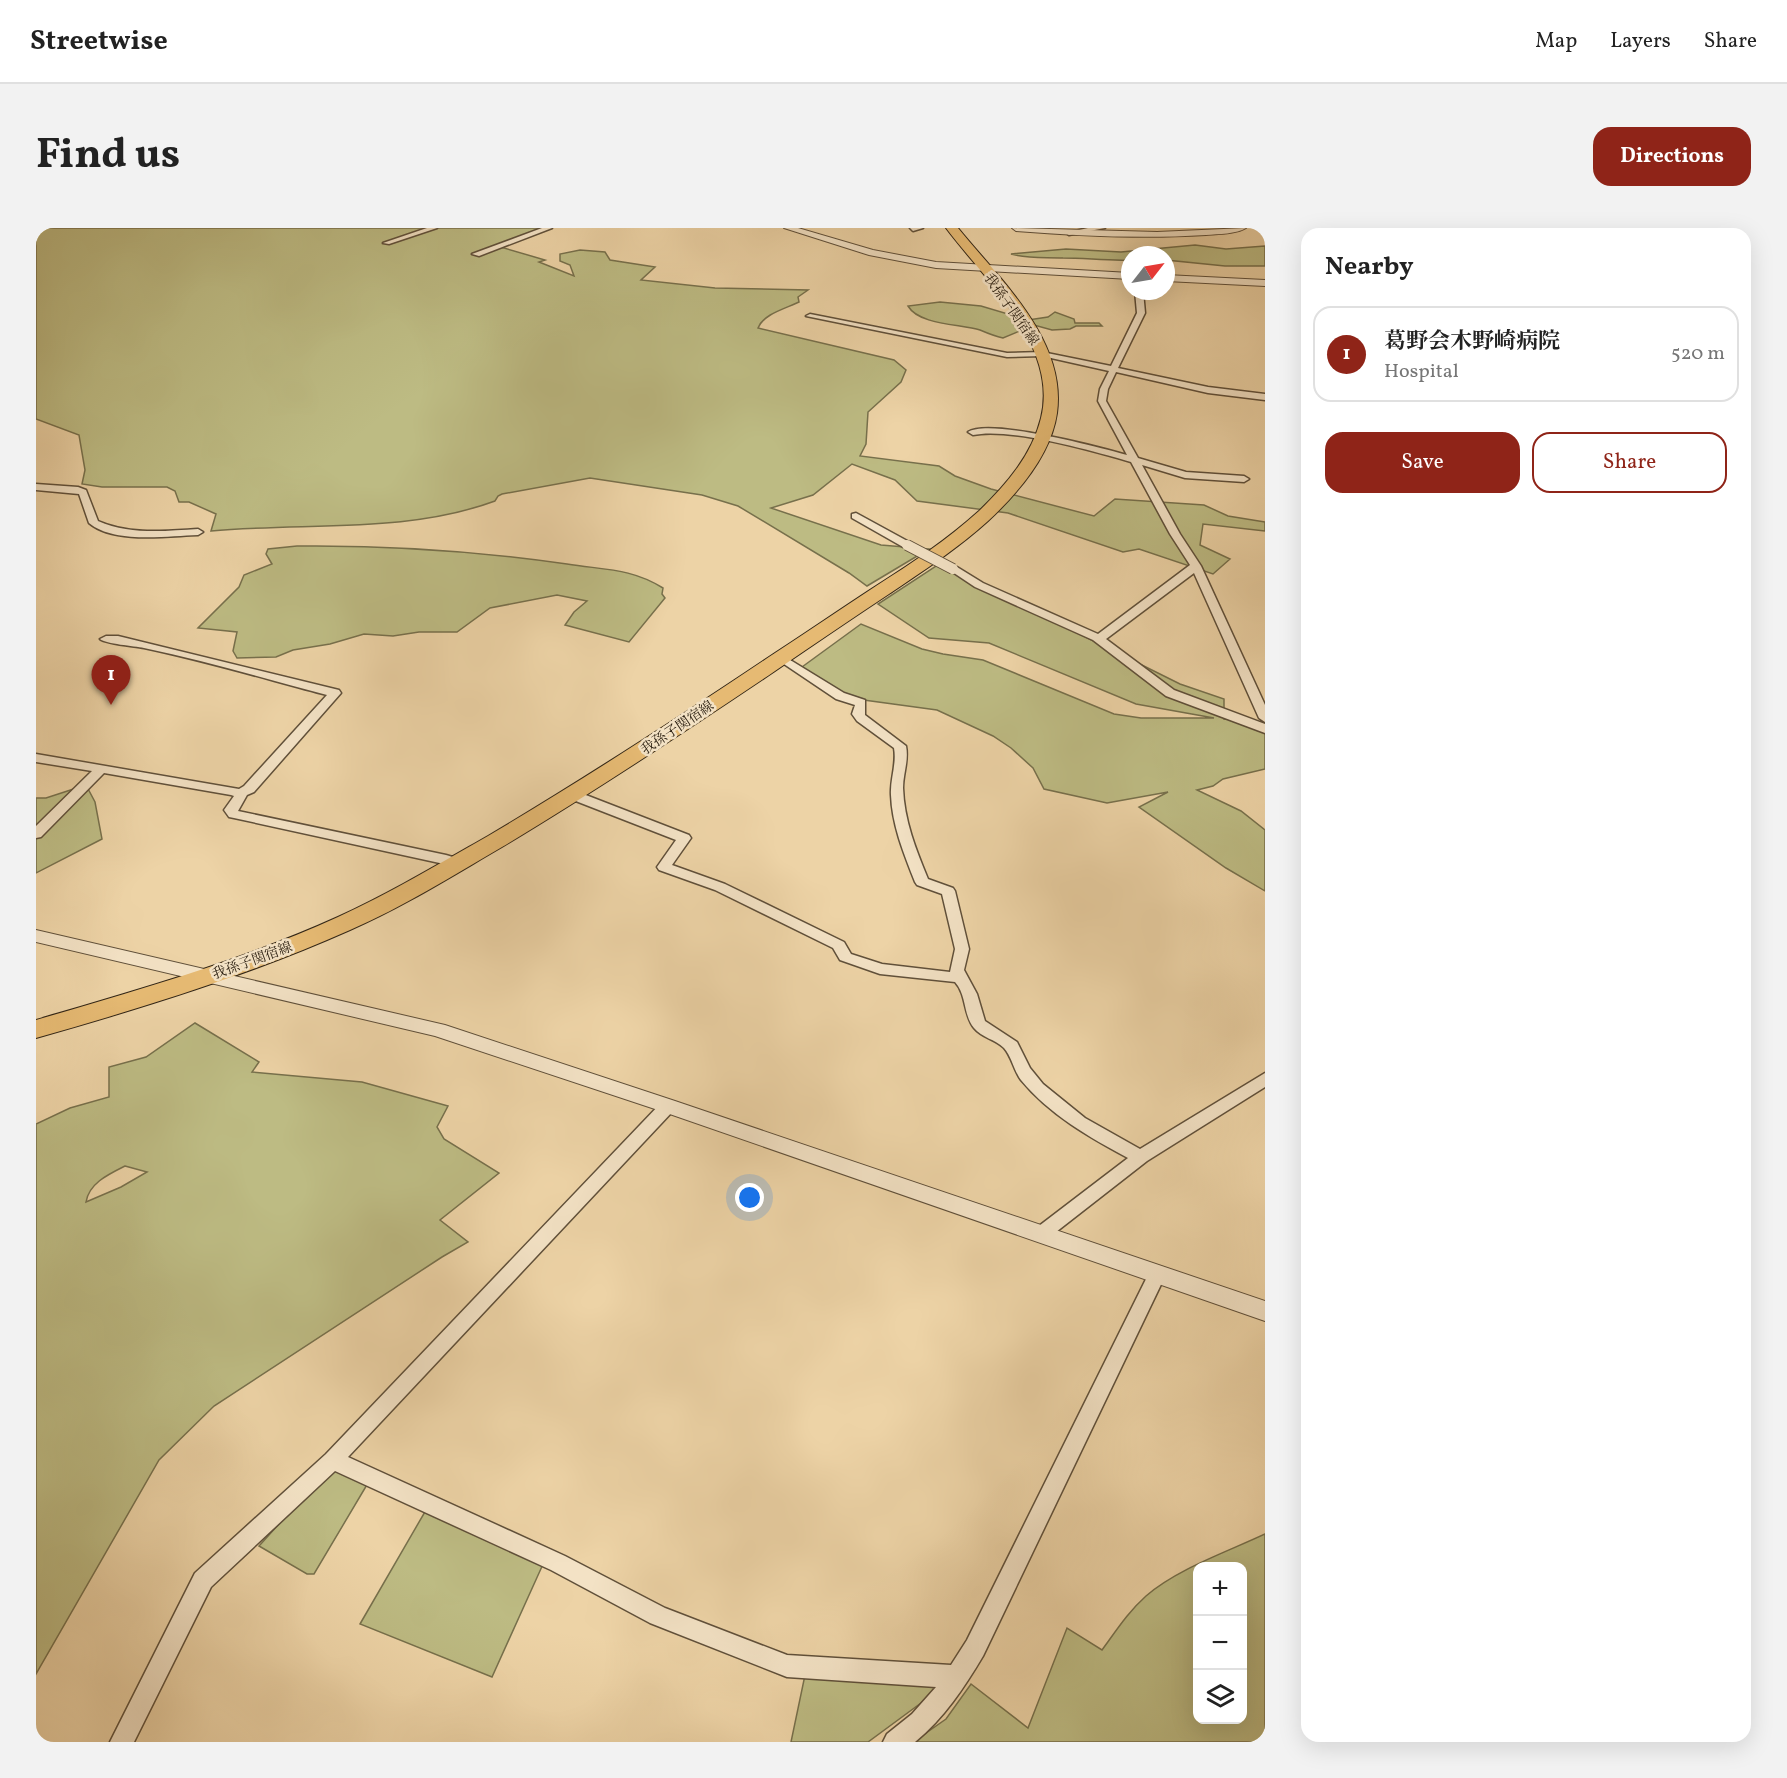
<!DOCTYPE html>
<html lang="en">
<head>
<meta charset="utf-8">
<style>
	:root { --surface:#fff; --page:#f2f2f2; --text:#222; --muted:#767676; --line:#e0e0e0; --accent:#8f2418 }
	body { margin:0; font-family:Vollkorn,"Noto Serif JP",serif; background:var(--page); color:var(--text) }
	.controls { position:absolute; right:18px; bottom:18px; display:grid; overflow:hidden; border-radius:12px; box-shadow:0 6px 24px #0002 }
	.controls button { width:54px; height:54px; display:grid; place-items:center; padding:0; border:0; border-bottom:2px solid var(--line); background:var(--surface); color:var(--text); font:30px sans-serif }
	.compass { position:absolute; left:1085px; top:18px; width:54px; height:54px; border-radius:50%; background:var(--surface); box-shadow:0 6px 24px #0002; rotate:59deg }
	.you { position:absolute; left:714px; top:970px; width:21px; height:21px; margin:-15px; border:4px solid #fff; border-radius:50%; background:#1a73e8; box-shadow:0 0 0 9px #1a73e833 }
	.badge { display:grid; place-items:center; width:39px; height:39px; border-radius:50%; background:var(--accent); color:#fff; font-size:20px; font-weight:700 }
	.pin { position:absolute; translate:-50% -50px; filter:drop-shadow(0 2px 3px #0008) }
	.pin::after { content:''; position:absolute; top:32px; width:21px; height:18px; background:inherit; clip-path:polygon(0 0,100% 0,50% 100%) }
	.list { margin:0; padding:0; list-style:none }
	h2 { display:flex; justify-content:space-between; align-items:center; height:78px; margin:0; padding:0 24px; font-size:26px }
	h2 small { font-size:20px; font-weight:400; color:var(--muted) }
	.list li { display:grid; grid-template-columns:39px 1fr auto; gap:18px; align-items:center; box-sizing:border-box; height:96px; margin:0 12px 12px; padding:0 12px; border:2px solid var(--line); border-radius:18px }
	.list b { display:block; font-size:22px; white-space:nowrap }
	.list p { margin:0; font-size:20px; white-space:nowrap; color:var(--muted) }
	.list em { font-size:20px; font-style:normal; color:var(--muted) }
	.actions { display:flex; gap:12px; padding:18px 24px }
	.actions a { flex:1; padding:14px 0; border:2px solid var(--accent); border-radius:18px; text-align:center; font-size:21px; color:var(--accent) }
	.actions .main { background:var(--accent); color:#fff }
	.icon { flex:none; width:33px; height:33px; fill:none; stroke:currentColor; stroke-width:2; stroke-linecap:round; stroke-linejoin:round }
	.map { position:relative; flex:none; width:1229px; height:1514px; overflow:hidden; border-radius:18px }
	header { display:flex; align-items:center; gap:36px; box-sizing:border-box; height:84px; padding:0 30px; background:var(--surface); border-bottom:2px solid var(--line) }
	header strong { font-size:28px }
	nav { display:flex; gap:33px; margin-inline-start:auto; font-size:21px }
	.intro { display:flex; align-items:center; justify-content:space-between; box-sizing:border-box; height:144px; padding:0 36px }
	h1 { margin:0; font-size:42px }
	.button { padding:15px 27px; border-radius:18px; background:var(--accent); color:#fff; font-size:21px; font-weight:700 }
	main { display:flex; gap:36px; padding:0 36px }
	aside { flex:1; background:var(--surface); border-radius:18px; box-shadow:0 6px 24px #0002 }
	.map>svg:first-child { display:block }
</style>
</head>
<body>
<header>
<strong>Streetwise</strong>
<nav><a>Map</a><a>Layers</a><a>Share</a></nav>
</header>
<div class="intro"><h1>Find us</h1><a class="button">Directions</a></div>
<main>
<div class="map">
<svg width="1229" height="1514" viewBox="0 0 1229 1514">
	<rect width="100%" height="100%" fill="#edd3a6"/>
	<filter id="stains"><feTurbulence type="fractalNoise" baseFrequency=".00333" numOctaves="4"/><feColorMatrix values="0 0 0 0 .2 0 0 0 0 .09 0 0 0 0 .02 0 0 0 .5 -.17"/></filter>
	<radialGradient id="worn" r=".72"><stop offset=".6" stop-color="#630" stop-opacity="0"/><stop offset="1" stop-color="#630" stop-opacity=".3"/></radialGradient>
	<g fill="#bdbb83" stroke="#77704c" stroke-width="1.5" fill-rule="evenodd">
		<path d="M0,0H512L461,18L509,32L503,34L538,48L534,37L524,33V26L544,22L569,24L574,32L619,39L605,52L679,60L772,62L762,69L763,74C751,80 727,86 722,100L858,132L870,142L865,154L832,184L830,216L824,228L903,238L919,248L955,261L1058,288L1079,271L1168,277L1192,288L1229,294V303L1167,296L1164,317L1194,331L1177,346L1103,321L1087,324L972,285L881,273L859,252L816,236L777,267L735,280L845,317L893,321L831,358L813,345L702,278L666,267L554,250L466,266L462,268L459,273C370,306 269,294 175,303L180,286L153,274H143L139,263L131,259H66L46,256L49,242L43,207L0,191Z"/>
		<path d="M1159,17L1190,21L1229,18V38H1189L1130,32V27H1094V32C1071,33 1050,30 1027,30C1009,29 993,31 975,26L1030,21L1085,24Z"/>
		<path d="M904,74L945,78L992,92L1012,89L1019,84L1038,91L1039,95H1063L1066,98H1040L1034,101L1016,102L998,97L967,110C958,108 951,105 944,102C924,96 883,97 872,78Z"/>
		<path d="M261,318C352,317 441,323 531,336C568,342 595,340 627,360L626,366L629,370L593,414L529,397L538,384L551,373L521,367L454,380L421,404H383L357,408L328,406L294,416L257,422L240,429L201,430L197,423L201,404L162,400L203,359L208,347L236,336L230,326L232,321Z"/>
		<path d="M903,336L1144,456L1188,471V491H1204L1229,504V541L1187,551L1177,558L1161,562L1205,583L1229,602V663L1190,640L1103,579L1132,564L1071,575L1008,561L997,540L975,520L957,508L901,482L813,470L780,451L766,439L825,396L886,421L907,426L947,432L1078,486L1105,490H1178L1100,476L953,415L893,410L842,376Z"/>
		<path d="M50,557L59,574L66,611L0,645V570H10Z"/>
		<path d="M159,795L223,834L216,844L326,854L412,878L401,899L408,911L463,945L404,992L432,1014L406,1029L178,1178L123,1232L0,1446V896L34,880L73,869V839L110,829ZM89,938L111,944L85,959L50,974C53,955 73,946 89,938Z"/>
		<path d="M297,1240L332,1255L278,1346H271L223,1318L290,1244Z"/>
		<path d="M390,1282L508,1334L456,1449L324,1396Z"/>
		<path d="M1229,1306V1514H877L910,1491L935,1456L992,1500L1031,1400L1066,1422C1080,1403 1092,1384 1110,1368C1141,1341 1191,1324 1229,1306ZM1162,1338H1206V1492H1162Z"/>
		<path d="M769,1447L907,1452L885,1475L832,1514H755Z"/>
	</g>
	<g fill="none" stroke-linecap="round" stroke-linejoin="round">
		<g stroke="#60503a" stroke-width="3">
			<g id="minor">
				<path d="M391,0H401L353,16L347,15Z"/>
				<path d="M506,0H516L443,28L436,26Z"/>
				<path d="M874,0H887L877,3Z"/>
				<path d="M1052,0H1069L1033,7L1030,5Z"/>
				<path d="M1099,63H1107L1109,85L1082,140L1172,159L1229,166V172L1172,165L1080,144L1072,161L1070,173L1102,230L1150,244L1208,248L1213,251L1208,254L1149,250L1106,237L1144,306L1165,338L1229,477V494L1223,490L1158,345L1070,411L1138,462L1229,496V505L1130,468L1057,412L939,359L912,341L921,339L947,355L1062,406L1154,337L1134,306L1095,234C1057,223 973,199 937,207L932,204C953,190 1063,219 1091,227L1062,173L1064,161L1073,143L1006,128L971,129L770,88L774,86L971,125L1006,124L1075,138L1101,85Z"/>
				<path d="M0,256L42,259L50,262L62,293C94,307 128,303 162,301L167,304L162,307C131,308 78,316 53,295L43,266L0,262Z"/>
				<path d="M820,285L875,315L876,317L867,319L816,290V286Z"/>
				<path d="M82,408L303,462L305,465L218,564L211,567L202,583L410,627L427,632L429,635L422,639L198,590L193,589L188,582L198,568L195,567L68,545L5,609L0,610V598L56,543L0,534V526L203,561L208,558L291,467C230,451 170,433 108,420C98,418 70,416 64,411L70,408Z"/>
				<path d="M746,427L808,465L829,472V487L870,518C873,533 867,545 867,560C868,592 880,622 892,651L917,660L919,663L933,721L928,742L941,766L949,793L981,814L994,840L1007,856L1049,890L1104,921L1229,845V859L1111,933L1011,1011L1005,1013L999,1011L996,1006L999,1001L1092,930C1053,909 1014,887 985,852C978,843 976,829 968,820C959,811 946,810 938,800C927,787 931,767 919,754L844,746L804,732L797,720L679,662L623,642L621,639L640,612L532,570L531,567L532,564H542L653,607L655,610L636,637L689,656L808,714L815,726L846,736L914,744L919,721L906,666L881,657L879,654C868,626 856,597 855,567C854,551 861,536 858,520L821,493L816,486L819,477L800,471L742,432L740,430Z"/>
				<path d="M632,872L638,874L640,878L638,882L312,1229L529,1328L629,1380L751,1427L915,1437L931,1412L1115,1041L1121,1039L1127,1041L1130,1046L947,1428C928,1460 908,1490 879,1514H847L851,1506L876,1486L900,1459L751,1449L614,1395L515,1342L299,1243L175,1359L98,1514H74L159,1345L290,1226L626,874Z"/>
			</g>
		</g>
		<g stroke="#60503a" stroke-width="2">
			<g id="tertiary">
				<path d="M748,0H762L837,22L900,34L1094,45V51L900,40L833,27Z"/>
				<path d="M976,0L1121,4L1210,0C1201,6 1182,6 1170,7C1107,11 1043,8 980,3Z"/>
				<path d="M1130,47L1229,52V58L1130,53Z"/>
				<path d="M0,702L409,797L639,873L1229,1073V1093L625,883L399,808L0,714Z"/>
			</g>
		</g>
		<g stroke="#312516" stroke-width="2">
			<path id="primary" d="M910,0H922C964,52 1031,112 1021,185C1015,227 982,265 952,293C921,321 887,343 853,366C815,391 777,417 739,443C650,503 559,563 466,619C416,648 367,679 314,702C213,747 106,780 0,810V792C102,762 205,733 302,689C354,665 403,636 452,608C550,550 645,488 739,425C773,403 806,380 840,358C876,335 911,312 943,283C970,257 996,227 1005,190C1023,118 949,52 910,0Z"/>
		</g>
		<use href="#minor" fill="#f3e2c5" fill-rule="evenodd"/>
		<use href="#tertiary" fill="#f3e2c5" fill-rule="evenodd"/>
		<use href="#primary" fill="#e6ba73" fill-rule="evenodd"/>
		<g stroke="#60503a" stroke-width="12" stroke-linecap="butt">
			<path id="minor-bridge" d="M871,317L917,341"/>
		</g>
		<use href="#minor-bridge" stroke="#f3e2c5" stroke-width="10"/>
	</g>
	<g text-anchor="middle" stroke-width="5" stroke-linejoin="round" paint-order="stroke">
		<g font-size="14" fill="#312516" stroke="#f3e2c5">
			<text transform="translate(976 81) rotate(55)" y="5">我孫子関宿線</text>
			<text transform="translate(641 499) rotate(-34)" y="5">我孫子関宿線</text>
			<text transform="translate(216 732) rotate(-20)" y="5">我孫子関宿線</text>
		</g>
	</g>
	<rect width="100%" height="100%" filter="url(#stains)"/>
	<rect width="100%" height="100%" fill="url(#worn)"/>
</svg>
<div class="controls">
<button>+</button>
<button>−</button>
<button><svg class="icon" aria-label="layers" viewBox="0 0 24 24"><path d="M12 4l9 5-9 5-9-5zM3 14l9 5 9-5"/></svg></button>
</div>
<svg class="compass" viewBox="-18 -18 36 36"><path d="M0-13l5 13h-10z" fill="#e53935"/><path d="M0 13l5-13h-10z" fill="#767676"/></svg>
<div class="you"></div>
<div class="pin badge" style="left:75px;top:477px">1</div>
</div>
<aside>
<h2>Nearby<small></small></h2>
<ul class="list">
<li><span class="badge">1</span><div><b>葛野会木野崎病院</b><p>Hospital</p></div><em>520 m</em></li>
</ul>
<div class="actions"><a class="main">Save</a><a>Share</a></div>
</aside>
</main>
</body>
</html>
